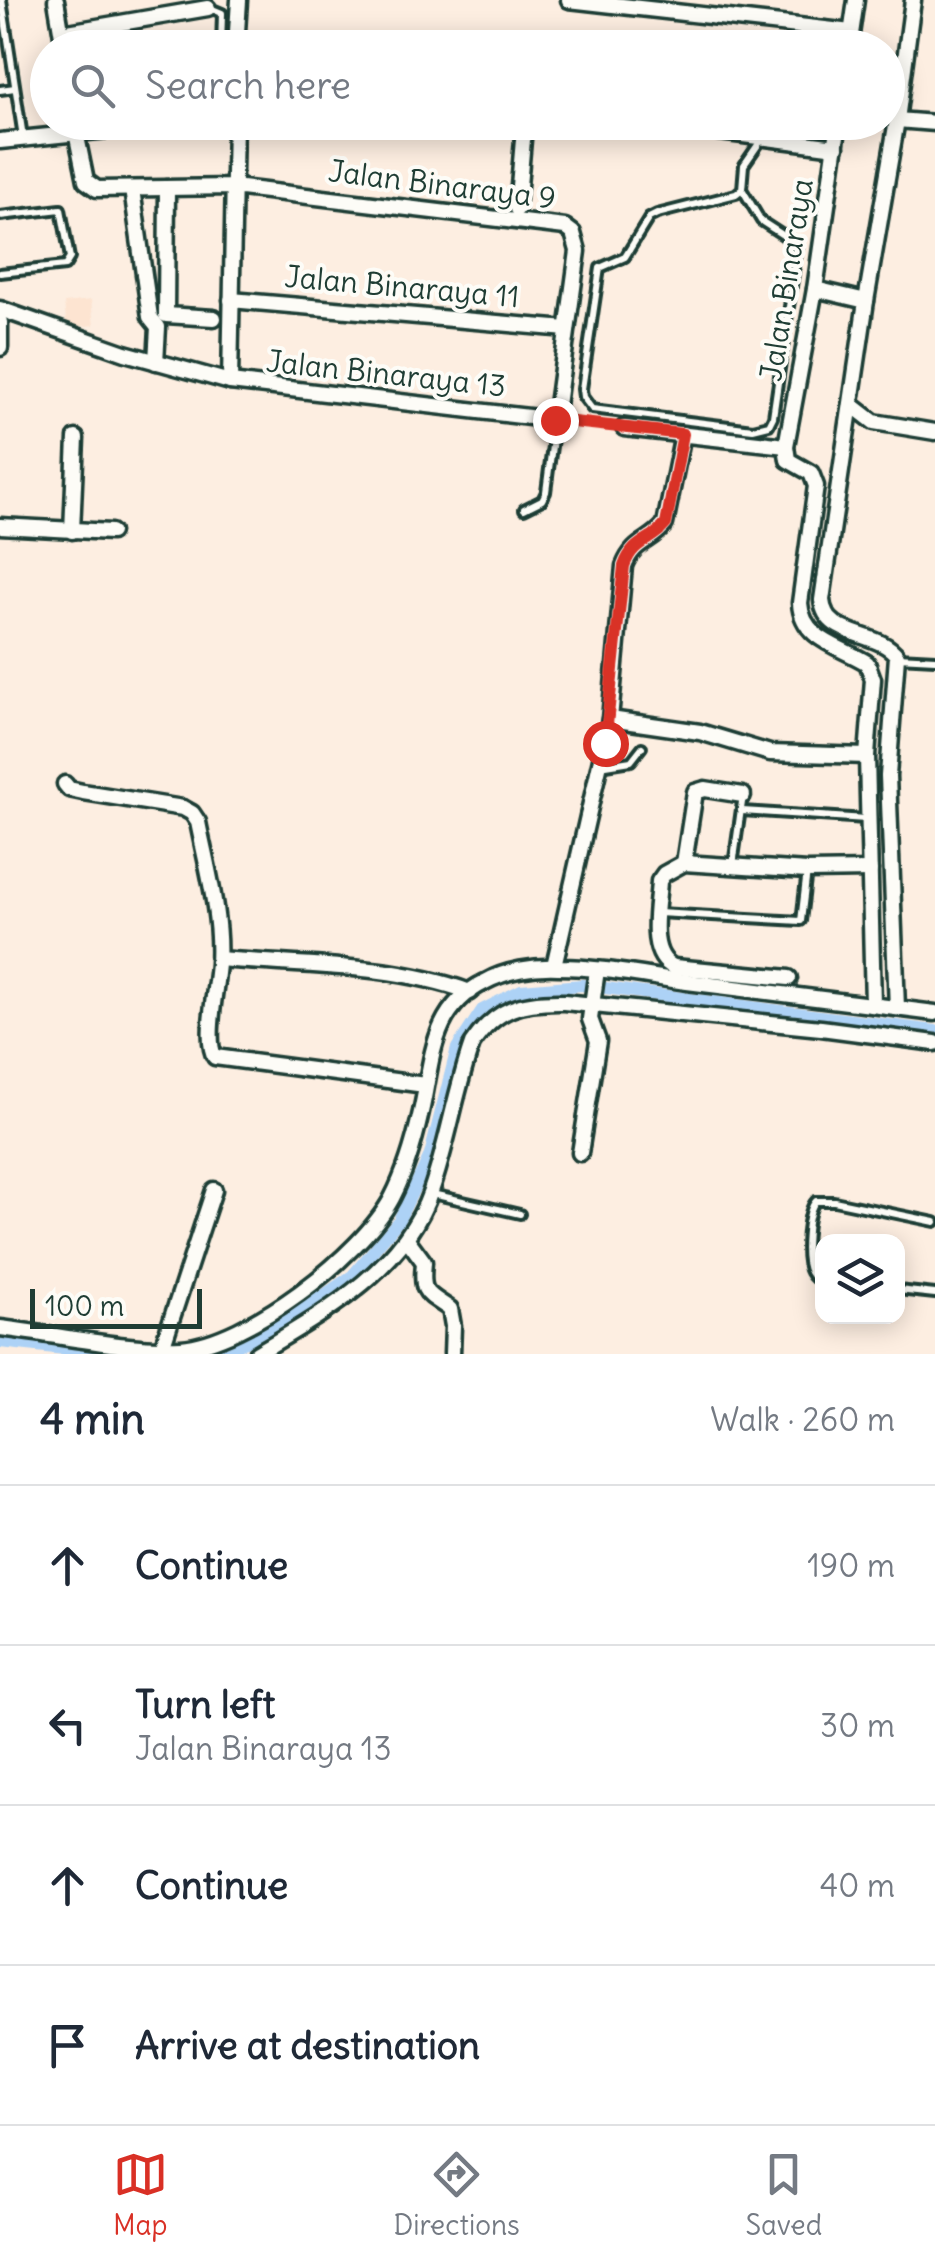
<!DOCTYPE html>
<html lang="en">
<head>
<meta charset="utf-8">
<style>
	:root { --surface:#fff; --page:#f6f6f7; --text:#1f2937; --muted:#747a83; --line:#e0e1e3; --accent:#d93025 }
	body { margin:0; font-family:Delius,sans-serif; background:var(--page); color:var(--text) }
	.controls { position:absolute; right:30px; bottom:30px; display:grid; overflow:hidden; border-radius:20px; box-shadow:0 5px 25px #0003 }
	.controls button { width:90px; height:90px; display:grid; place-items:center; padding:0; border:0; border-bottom:2px solid var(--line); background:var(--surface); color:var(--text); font:50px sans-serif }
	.scale { position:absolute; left:30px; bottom:25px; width:172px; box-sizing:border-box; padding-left:10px; border:5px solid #1f3d34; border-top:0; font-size:28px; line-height:35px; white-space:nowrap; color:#1f3d34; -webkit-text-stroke:8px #fdfcf7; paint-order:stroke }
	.stop { position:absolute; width:30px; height:30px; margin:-22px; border:8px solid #d93025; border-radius:50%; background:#fff }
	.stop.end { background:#d93025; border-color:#fff; box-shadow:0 2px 10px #0008 }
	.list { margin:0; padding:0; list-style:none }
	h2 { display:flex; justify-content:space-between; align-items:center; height:130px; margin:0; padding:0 40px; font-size:42px }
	h2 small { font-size:32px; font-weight:400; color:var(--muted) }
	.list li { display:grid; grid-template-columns:65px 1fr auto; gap:30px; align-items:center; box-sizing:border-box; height:160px; padding:0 40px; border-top:2px solid var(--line) }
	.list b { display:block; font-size:38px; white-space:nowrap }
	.list p { margin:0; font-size:32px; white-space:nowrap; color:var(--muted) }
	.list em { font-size:32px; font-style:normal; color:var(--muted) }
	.icon { flex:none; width:55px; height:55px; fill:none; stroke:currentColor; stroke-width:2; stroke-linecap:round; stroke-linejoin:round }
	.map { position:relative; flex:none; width:935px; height:1354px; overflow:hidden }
	.search { position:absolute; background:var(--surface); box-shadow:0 5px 25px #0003; left:30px; right:30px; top:30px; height:110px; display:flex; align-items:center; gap:25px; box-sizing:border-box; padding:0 35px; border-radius:55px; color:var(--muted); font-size:38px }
	.sheet { height:770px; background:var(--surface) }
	nav { display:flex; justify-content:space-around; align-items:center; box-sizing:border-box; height:140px; border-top:2px solid var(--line); background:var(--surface); font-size:28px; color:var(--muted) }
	nav a { display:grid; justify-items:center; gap:5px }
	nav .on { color:var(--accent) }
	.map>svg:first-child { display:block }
</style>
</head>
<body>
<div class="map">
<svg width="935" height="1354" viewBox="0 0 935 1354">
	<rect width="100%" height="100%" fill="#fdeee1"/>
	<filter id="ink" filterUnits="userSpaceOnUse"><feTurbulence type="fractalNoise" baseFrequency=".01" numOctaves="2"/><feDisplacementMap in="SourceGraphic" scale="20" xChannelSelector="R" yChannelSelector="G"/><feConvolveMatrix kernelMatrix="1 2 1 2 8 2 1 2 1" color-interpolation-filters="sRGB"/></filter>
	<g filter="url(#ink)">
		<path fill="#fde4d1" d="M91,300L94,325L67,328L64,303Z"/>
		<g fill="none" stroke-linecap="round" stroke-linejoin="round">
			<g stroke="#add2f6" stroke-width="12">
				<path d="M0,1342L111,1354"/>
				<path d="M220,1354L282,1324L352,1276L399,1220L430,1155L457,1048L482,1010L521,990L582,985L935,1031"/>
			</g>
			<g stroke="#1f3d34" stroke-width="14">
				<g id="service">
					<path d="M2,0L23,137"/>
					<path d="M210,8L222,13L221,48"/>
					<path d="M0,90L15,88"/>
					<path d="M742,189L761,221L798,245L773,417L769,425L753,429L592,409L583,397L582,389L600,268L625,257L649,218L657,214L736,194L742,189L744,165L762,139"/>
					<path d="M0,216L61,209L70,258L65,266L0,273"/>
					<path d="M524,509L542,500L546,492L555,423"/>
					<path d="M898,657L935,659"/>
					<path d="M600,766L631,761L642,747"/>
					<path d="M742,811L866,819"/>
					<path d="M733,865L743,795"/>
					<path d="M658,913L801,921L807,871"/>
					<path d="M432,1194L520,1214"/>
					<path d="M822,1281C816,1279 814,1279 810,1272C803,1259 806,1211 816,1201H834L935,1222"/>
					<path d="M898,1290L935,1294"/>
				</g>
			</g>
			<g stroke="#1f3d34" stroke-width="21">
				<g id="minor">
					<path d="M56,0L64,48"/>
					<path d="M569,0L851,32"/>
					<path d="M62,33L208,8"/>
					<path d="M236,48L239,0"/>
					<path d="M849,48L856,0"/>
					<path d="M897,120L935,123"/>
					<path d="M74,122L86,181L97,189L233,187L565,227L573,233L578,251L555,420L230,382L235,122"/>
					<path d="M642,122L836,147"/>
					<path d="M839,122L815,289L786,446L788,460L811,473L816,486L800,603C802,640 840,646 867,663L873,679L867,756L873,1005"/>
					<path d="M0,141L186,122"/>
					<path d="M167,188L166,315L214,318"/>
					<path d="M132,189L150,317L158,327L156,362"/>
					<path d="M517,209L524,128L520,122"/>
					<path d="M815,289L866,301L822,600C825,639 879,630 897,656L888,776L897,1008"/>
					<path d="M231,300L567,329"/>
					<path d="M866,301L897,120L913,0"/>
					<path d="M0,309L125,353L230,382"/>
					<path d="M0,322V348"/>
					<path d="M852,405L874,422L935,432"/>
					<path d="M624,428L786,446"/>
					<path d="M0,526L111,532"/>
					<path d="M72,531L76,438"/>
					<path d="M610,719L700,732L770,753L867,756"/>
					<path d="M65,784L69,789L83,792L183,808L192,813L198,822C207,868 221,916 218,963C217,985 204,1041 215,1057L425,1085"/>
					<path d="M684,863L695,792L705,789L743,795"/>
					<path d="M219,959C301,966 391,963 470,992"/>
					<path d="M554,966L610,719L624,566C634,540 650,543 665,524L683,434"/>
					<path d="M789,978L674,967C646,955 658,906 659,881L664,874L684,863L807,871L870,870"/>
					<path d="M580,1153L598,1041L590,1019L597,970"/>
					<path d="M407,1239L424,1262C421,1294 425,1292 450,1309L453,1326L452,1354"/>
					<path d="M0,1328C53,1334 129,1351 181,1348C247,1343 361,1256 392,1198C405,1173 415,1139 421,1112C433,1061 430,1009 485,982C506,970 534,966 558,967C601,967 645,976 687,982C769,992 852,1002 935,1013"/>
					<path d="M162,1348L214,1190"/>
					<path d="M256,1354C323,1314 404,1269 431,1191C448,1143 455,1092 472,1044C496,1008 522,1001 564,1002L821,1028L935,1043"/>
				</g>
			</g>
			<path stroke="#1f3d34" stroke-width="2.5" stroke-dasharray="8 8" stroke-linecap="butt" d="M566,421L613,427"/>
			<use href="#service" stroke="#fdfcf7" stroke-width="6"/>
			<use href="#minor" stroke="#fdfcf7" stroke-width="14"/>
		</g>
	</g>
	<g fill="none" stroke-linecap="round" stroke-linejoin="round" filter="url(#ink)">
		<path stroke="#d93025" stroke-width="12" d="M555,420L683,434L666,524C650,543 634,539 624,566L605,743"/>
	</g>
	<g text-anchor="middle" stroke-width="8" stroke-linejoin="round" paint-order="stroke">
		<g font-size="30" fill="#1f3d34" stroke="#fdfcf7">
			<text transform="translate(442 185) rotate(7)" y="10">Jalan Binaraya 9</text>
			<text transform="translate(787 280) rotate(-81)" y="10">Jalan Binaraya</text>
			<text transform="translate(402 287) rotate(5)" y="10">Jalan Binaraya 11</text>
			<text transform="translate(386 374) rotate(6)" y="10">Jalan Binaraya 13</text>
		</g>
	</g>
</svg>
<div class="controls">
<button><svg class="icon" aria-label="layers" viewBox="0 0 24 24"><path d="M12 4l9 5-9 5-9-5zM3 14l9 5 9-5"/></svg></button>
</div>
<div class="scale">100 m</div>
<div class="stop" style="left:605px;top:743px"></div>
<div class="stop end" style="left:555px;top:420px"></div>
<div class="search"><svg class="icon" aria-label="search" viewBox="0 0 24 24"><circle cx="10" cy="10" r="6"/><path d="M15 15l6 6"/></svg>Search here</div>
</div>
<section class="sheet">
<h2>4 min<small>Walk · 260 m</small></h2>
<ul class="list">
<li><svg class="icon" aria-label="ahead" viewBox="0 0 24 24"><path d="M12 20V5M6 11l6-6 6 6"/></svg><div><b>Continue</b></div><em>190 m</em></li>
<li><svg class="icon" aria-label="left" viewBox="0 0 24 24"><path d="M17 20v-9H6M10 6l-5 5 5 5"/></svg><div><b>Turn left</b><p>Jalan Binaraya 13</p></div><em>30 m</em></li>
<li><svg class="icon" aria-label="ahead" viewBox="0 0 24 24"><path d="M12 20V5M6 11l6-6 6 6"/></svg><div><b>Continue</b></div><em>40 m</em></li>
<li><svg class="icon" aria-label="arrive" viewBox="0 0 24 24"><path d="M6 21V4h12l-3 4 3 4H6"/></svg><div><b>Arrive at destination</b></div></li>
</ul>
</section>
<nav>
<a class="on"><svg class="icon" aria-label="map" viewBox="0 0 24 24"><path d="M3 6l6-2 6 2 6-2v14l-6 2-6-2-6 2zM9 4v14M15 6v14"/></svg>Map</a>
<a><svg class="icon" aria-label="directions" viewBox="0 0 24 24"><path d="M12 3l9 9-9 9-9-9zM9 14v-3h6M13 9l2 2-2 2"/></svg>Directions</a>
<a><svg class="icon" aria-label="saved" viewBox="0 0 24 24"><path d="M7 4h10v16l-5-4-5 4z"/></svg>Saved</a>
</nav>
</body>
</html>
